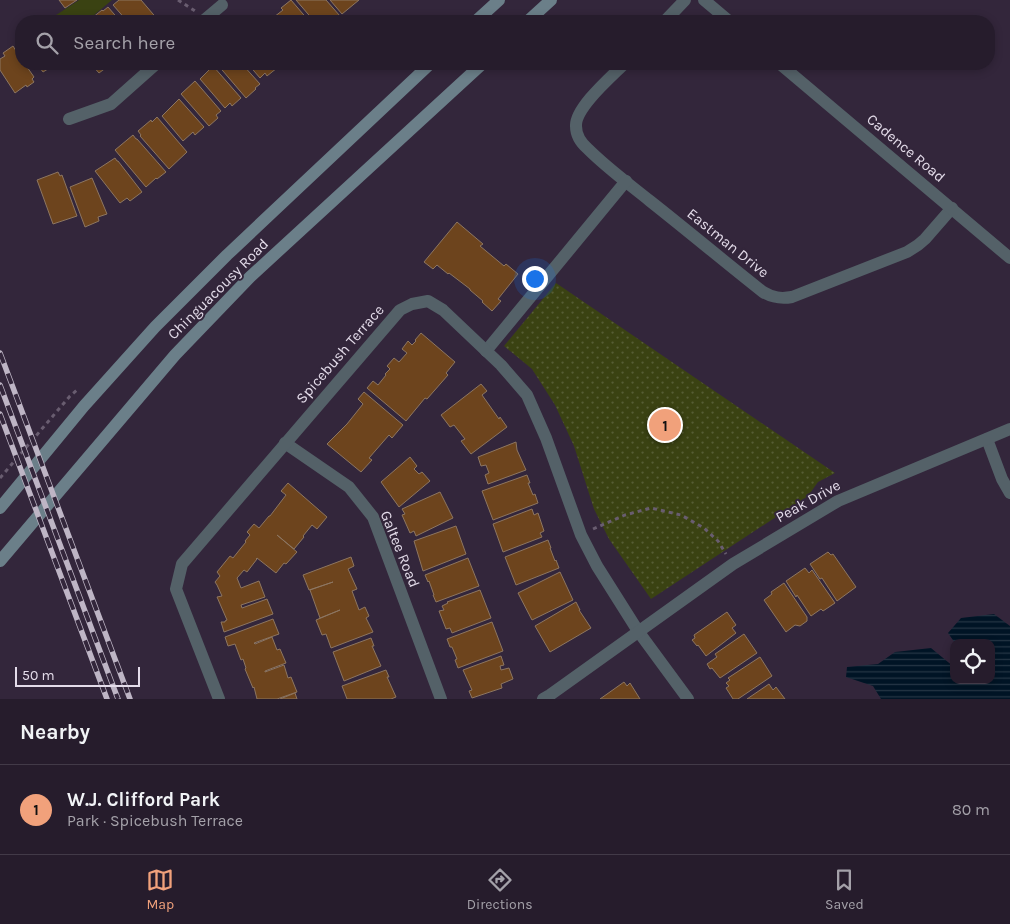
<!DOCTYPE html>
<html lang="en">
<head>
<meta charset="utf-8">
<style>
	:root { --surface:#261c2c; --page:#322938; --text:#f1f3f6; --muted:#a4a1a9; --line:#423a48; --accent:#f1a17b }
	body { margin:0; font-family:Karla,sans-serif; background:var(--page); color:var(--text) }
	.controls { position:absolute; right:15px; bottom:15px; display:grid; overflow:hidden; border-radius:10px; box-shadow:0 2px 8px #0003 }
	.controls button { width:45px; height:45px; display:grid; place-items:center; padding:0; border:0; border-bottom:1px solid var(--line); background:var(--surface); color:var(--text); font:25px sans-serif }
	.scale { position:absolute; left:15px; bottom:12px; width:125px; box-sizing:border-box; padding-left:5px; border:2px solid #e4dcea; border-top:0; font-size:14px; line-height:18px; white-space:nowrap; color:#e4dcea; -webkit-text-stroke:4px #33263b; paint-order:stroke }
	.you { position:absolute; left:534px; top:278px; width:18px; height:18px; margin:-12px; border:4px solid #fff; border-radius:50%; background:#1a73e8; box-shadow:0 0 0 8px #1a73e833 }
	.badge { display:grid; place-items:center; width:32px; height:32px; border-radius:50%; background:var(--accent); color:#111; font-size:16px; font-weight:700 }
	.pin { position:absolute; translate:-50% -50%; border:2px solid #fff; box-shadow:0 1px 5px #0006 }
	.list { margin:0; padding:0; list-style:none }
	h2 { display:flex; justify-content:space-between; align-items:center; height:65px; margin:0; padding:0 20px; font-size:21px }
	h2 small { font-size:16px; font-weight:400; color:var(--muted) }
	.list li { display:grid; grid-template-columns:32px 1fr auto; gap:15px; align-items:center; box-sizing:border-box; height:90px; padding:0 20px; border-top:1px solid var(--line) }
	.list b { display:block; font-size:19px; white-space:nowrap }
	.list p { margin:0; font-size:16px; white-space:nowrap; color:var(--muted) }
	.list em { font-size:16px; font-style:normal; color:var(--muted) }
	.icon { flex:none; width:28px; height:28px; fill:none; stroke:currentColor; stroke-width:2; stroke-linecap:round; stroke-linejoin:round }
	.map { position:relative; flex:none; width:1010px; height:699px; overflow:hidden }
	.search { position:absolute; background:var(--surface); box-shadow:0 2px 8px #0003; left:15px; right:15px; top:15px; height:55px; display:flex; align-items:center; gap:12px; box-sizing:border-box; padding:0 18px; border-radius:20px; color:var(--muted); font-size:19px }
	.sheet { height:155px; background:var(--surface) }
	nav { display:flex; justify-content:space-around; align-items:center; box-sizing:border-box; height:70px; border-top:1px solid var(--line); background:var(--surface); font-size:14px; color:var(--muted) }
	nav a { display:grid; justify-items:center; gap:2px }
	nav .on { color:var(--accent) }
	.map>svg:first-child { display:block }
</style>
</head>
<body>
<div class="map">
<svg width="1010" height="699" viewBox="0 0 1010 699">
	<defs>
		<pattern id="park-dots" width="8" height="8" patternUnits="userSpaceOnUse" patternTransform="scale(1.25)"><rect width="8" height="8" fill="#3a4212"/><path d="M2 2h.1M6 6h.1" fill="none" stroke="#565d35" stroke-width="1.8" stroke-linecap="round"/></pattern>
		<pattern id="water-rules" width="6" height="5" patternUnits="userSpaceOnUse" patternTransform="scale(1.25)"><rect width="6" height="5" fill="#001425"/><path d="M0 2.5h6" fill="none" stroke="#253645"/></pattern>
	</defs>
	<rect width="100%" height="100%" fill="#33263b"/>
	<path fill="#3a4212" d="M79,0H112L87,21H47Z"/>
	<path fill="url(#park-dots)" d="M556,283L835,473L818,482L808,496L651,599L609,539L594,509L574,446L555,405L532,369L504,346Z"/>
	<path fill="url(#water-rules)" d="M994,614L1010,626V699H881L873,686L846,677L847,667L878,664L895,652L931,648L954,667V680H991V643H955L948,633L961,618Z"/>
	<g fill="#6d441d" stroke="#8d7661">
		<path d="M59,0H77L65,8Z"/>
		<path d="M119,0H141L159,21H127L113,5Z"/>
		<path d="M291,0L309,21H277L274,17L283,10L281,8Z"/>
		<path d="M296,0H326L340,16L334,21H314Z"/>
		<path d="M330,0H359L342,14Z"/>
		<path d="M108,7L120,21H95L92,18L102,10L103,11Z"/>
		<path d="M13,46L21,59V64H25L34,77L32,79L34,82L27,87L26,85L15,93L0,70V59L5,56L3,53Z"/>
		<path d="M37,64H56L43,72Z"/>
		<path d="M91,64H108L106,66L107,67L99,73Z"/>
		<path d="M217,64H242L260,84L255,88L256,89L246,98Z"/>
		<path d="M248,64H273L277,68L267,76L265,73L260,78Z"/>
		<path d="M213,66L241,98L232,106L230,103L225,108L200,79Z"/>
		<path d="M195,81L221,111L216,115L218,118L209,126L181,94Z"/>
		<path d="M179,99L204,127L195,135L193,132L183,141L162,116Z"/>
		<path d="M157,117L187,152L169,169L140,136L141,135L138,131L151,120L152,122Z"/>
		<path d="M133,135L136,139H137L166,172L157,179L156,178L146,187L115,150Z"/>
		<path d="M115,158L117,161H118L142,192L130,201L127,198L120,203L95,171Z"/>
		<path d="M58,172L60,176L62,175L77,216L53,224L37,180Z"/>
		<path d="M92,178L107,214L98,217L99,221L85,227L70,187Z"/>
		<path d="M457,222L483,244L480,246L504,266L506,264L518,274L498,299L501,301L492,311L482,302L483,301L470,290V289L449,273L448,274L437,265L433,269L424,262Z"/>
		<path d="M421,333L455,362L446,373L448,375L427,399L425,398L406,421L367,388L373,381L378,385L386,375L385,374L390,369L387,366L394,358L399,362L407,353L402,349L408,341L412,345L416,341L415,340Z"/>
		<path d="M481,384L487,391L482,395L499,419L500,417L507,427L471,454L461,441L465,439L454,425L450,427L441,415Z"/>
		<path d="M364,392L403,425L392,438L389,435L369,458L372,460L361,472L327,444L347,424L363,404L358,399Z"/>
		<path d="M516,442L517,450L526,470L488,484L485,475L489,473L486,465L481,466L478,457Z"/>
		<path d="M410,457L417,466L414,469L419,474L422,472L430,481L399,507L381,482Z"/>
		<path d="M527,475L530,483H528L533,495L535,494L538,503L493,520L482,491Z"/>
		<path d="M288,483L327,517L317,529L312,525L303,536L304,537L294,549L277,535L297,552L286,564L284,563L276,573L257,558L256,559H257L247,572L244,570L237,578L241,588L259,581L265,597L241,605L242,608L267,599L273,614L224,632L221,622H225V621L227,620L217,597L222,596L217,585L215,582L220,576L217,572L230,556L233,558L241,548L246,542L245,541L250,535L247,532L254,524L259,528L269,516H270L286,495L281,491Z"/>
		<path d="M440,492L453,518L416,536L414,531L410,533L402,515L405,514L402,509Z"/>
		<path d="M532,509L534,515L538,513L544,531L540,533L542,537L503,552L493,524Z"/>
		<path d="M456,526L466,554L423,571L414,541Z"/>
		<path d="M548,540L551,548H550L555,561L556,560L559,568L516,585L505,557Z"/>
		<path d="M828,552L831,555L833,554L856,587L837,601L822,578L820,579L810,564Z"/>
		<path d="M351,557L354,566L348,569L357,589L352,591L359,610L365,607L369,616L366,618L373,632L331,648L326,634L322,635L316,620L340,610L320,618L310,590L333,582L309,590L303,575Z"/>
		<path d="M468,558L479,586L436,602L433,595H434L429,581L428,582L425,575Z"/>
		<path d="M805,568L809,573L812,570L835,603L823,611L821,609L811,616L797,595L796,597L786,581Z"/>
		<path d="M560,572L573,600L532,620L518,593Z"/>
		<path d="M784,583L807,617V621L800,626L795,625L786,632L764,600L772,594L771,592Z"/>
		<path d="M480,590L491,618L452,633L450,628L446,629L439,611L444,610L442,606L448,603L447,602Z"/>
		<path d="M576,602L580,610H579L591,628L550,652L535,626Z"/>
		<path d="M727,612L736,625L732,628L736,633L706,656L698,645L697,646L692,640L695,638L694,635Z"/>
		<path d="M273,619L279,634L254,643L255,644L272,637L277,650L280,649L286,663L265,671V672L284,665L288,678L291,677L297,692L277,699H257L254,687L253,688L245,669L246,668L243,659L241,660L235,644L228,646L225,637Z"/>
		<path d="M492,622L503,651L458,668L455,660L457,659L452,647H450L447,639Z"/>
		<path d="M744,634L757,653L720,678L712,668L710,669L707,664L717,657L715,654Z"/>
		<path d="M371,638L374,646H372L381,666L344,681L333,652Z"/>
		<path d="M501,656L504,665L500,666L501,670L509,668L513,679L501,684L502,688L472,698L469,691L472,690L463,670Z"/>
		<path d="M760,657L772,676L738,699H733L726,688L729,686L726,683L730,680L728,678Z"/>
		<path d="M386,670L389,677H387L396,697L391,699H347L342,686Z"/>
		<path d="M624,682L627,686L630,683L640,699H600Z"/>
		<path d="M769,684L773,690L776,687L785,699H747Z"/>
		<path d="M295,693L297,699H280Z"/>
	</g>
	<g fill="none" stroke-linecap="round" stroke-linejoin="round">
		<g stroke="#695d70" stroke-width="3" stroke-dasharray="4 4" stroke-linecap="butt">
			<path d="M178,0L195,11"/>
			<path d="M0,478L70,396L77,390"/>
			<path d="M593,529L625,515L651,508L681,515L704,528L718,541L726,554"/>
		</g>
		<g stroke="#546168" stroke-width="12">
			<path d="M704,0L729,21"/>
			<path d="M203,21L222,5"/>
			<path d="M665,21L685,0"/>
			<path d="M624,64C611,77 575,108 576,126C576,135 581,143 588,149C607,168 629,184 650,201C688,231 725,262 763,292C773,298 781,299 792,297L907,252L918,245L925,239L952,208"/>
			<path d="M780,64L1010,258"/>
			<path d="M69,119L111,104L156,64"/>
			<path d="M486,351L626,181"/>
			<path d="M987,439L1002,479L1010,493"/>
			<path d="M285,443L349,487L373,517L441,699"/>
			<path d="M219,699L176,589L182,564L400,310L412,304L428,301L443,310L501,365L527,395L546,438L581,535L597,566L638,631L688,699"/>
			<path d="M543,699L550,695L733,564L838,501L1010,429"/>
		</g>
		<g stroke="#6b7f89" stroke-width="12">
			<path d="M476,21L499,0"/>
			<path d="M528,21L551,0"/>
			<path d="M0,508L84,406L155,327L227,255L430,64"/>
			<path d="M0,561L175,355L250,277L482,64"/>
		</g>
		<g stroke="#beb5c5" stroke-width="5.5">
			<g id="rail">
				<path d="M0,353L130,699"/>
				<path d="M0,385L118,699"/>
				<path d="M0,414L107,699"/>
			</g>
		</g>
		<use href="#rail" stroke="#33263b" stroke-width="4" stroke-dasharray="11" stroke-linecap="butt"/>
	</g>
	<g text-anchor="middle" stroke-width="4" stroke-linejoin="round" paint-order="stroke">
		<g font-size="15" fill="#e4dcea" stroke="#33263b">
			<text transform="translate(906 148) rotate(40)" y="5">Cadence Road</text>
			<text transform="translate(728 243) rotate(39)" y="5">Eastman Drive</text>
			<text transform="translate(218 289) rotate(-45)" y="5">Chinguacousy Road</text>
			<text transform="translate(340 354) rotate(-49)" y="5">Spicebush Terrace</text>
			<text transform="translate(808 501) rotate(-29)" y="5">Peak Drive</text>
			<text transform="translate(400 549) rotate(68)" y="5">Galtee Road</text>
		</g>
	</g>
</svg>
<div class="controls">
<button><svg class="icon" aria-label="locate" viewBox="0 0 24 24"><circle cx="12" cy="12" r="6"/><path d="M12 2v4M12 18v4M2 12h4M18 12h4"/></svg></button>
</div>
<div class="scale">50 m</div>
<div class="you"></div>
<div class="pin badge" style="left:665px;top:425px">1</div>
<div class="search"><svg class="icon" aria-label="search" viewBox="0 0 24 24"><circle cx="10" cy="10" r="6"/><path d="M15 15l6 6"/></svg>Search here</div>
</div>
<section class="sheet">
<h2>Nearby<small></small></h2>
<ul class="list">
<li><span class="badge">1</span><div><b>W.J. Clifford Park</b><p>Park · Spicebush Terrace</p></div><em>80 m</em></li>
</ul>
</section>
<nav>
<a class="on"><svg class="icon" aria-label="map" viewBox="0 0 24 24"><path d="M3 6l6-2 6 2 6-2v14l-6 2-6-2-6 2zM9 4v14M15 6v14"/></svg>Map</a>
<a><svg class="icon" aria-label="directions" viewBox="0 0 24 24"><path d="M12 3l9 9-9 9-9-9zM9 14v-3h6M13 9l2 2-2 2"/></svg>Directions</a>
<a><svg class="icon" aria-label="saved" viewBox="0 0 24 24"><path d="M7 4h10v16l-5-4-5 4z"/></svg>Saved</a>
</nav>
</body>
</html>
